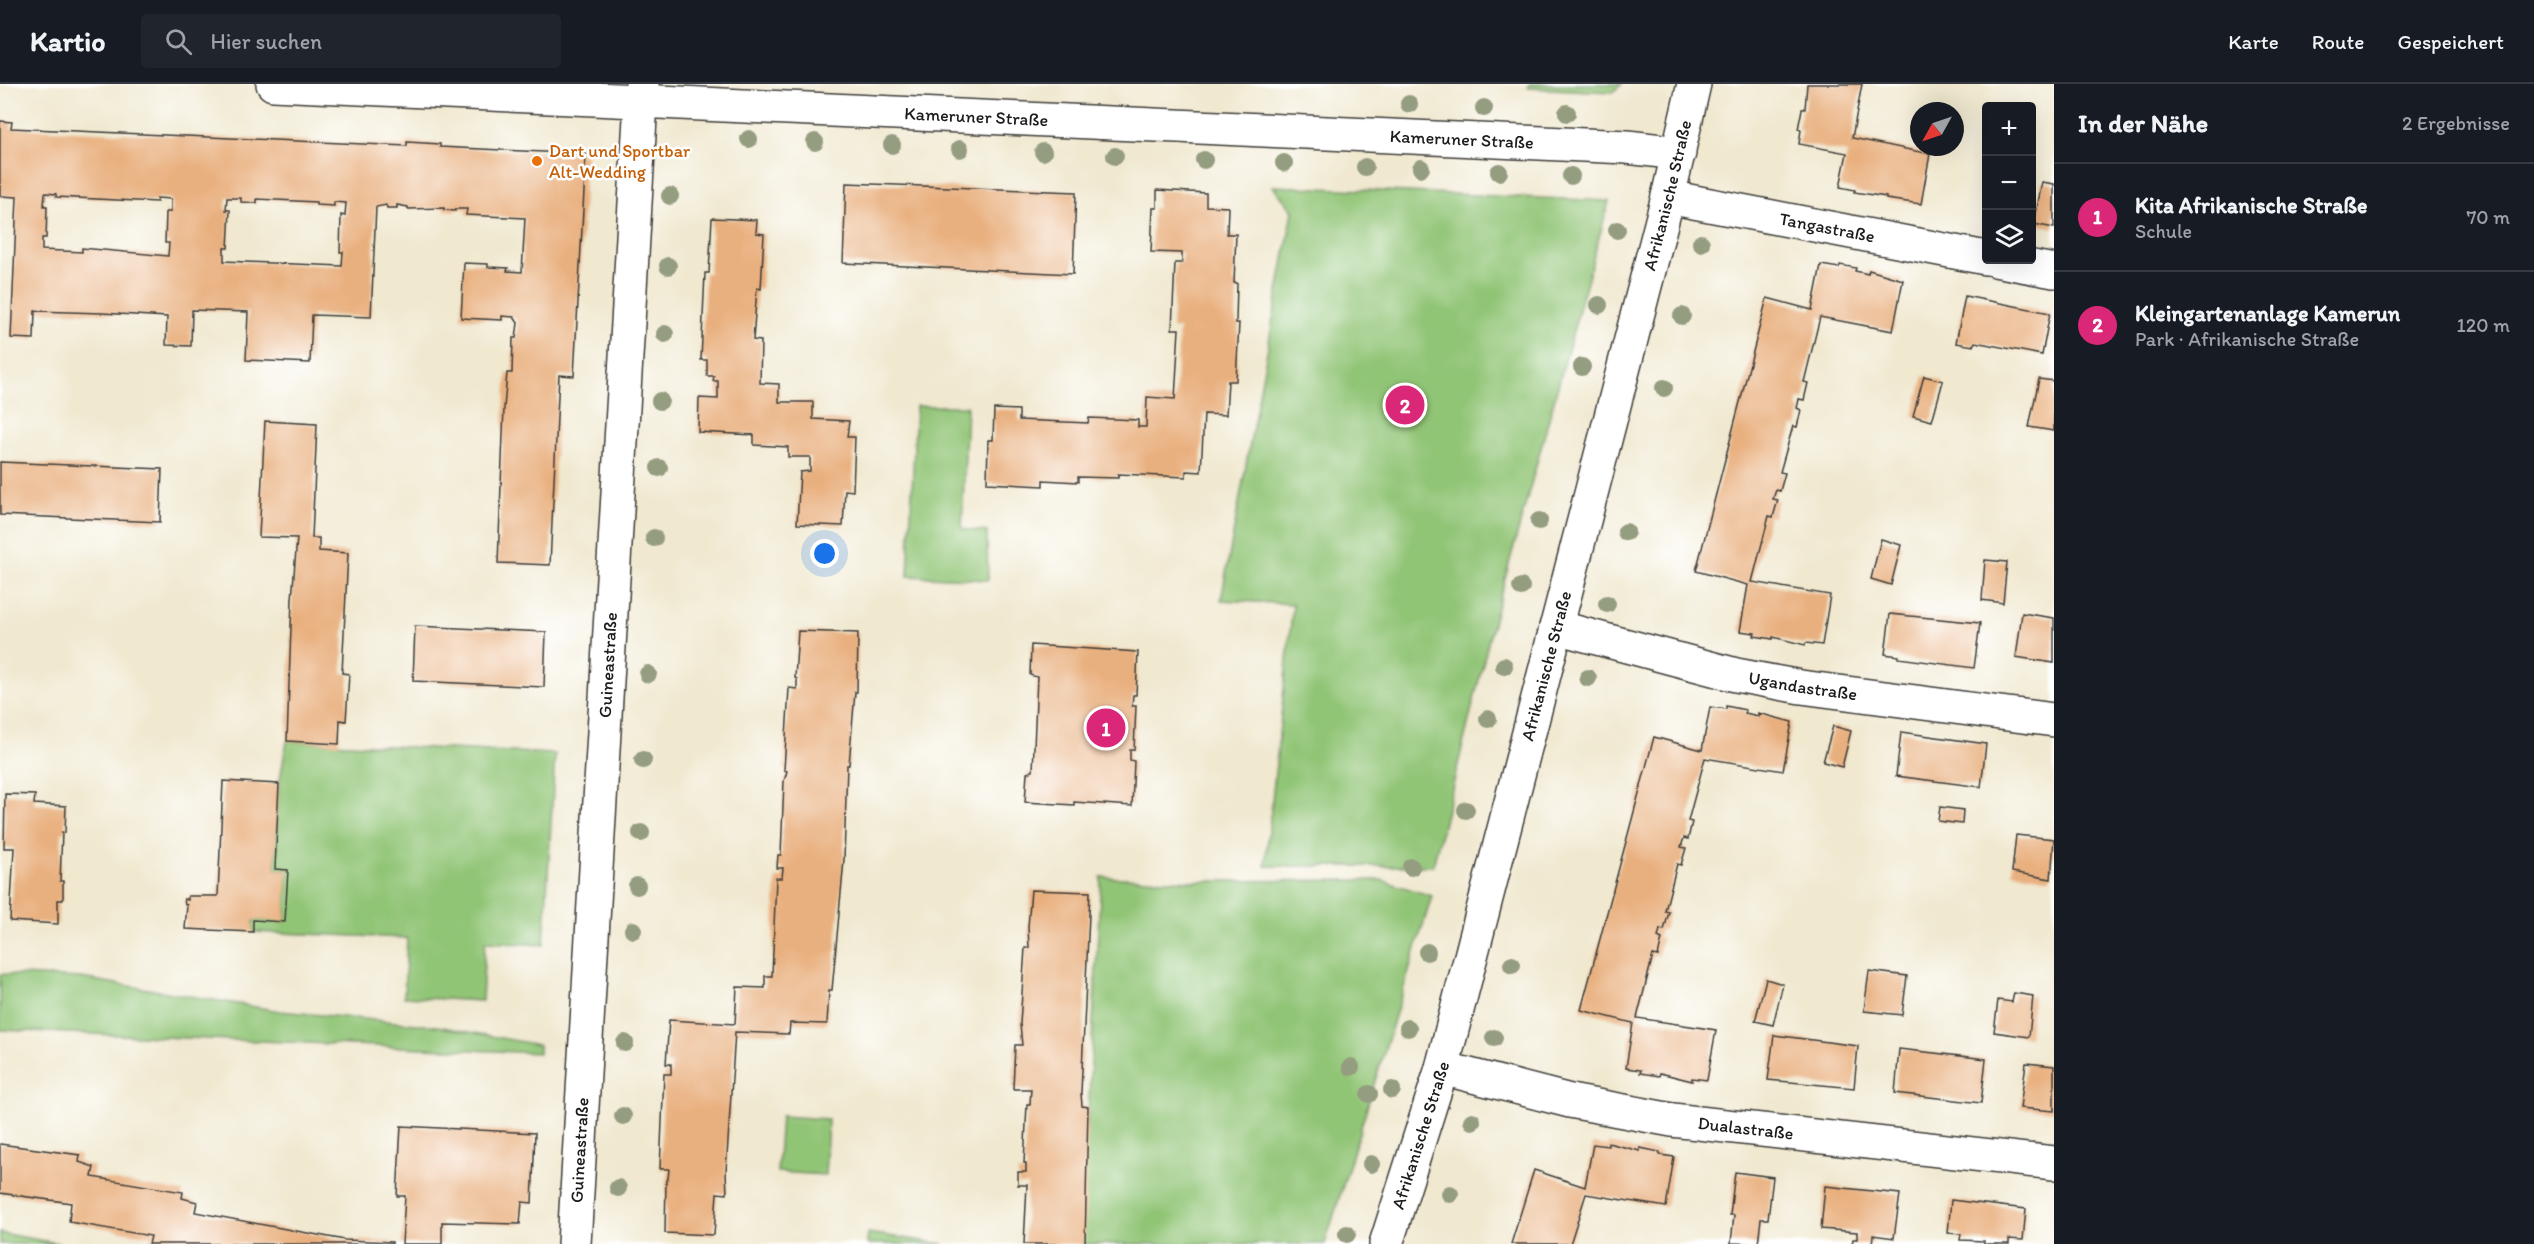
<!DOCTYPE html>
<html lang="de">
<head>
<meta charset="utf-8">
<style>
	:root { --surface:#171b24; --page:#20242c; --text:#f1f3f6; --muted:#9ea1a6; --line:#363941; --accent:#db2777 }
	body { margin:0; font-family:Itim,sans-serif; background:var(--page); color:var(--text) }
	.controls { position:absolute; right:18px; top:18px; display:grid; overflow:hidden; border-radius:6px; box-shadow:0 6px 24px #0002 }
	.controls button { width:54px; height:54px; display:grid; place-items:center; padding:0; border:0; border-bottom:2px solid var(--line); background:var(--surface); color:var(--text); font:30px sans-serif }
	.compass { position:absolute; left:1910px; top:18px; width:54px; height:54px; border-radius:50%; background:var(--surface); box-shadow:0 6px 24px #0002; rotate:230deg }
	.you { position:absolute; left:825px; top:470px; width:21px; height:21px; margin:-15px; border:4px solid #fff; border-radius:50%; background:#1a73e8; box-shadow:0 0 0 9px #1a73e833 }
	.badge { display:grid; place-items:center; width:39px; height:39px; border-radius:50%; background:var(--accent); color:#fff; font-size:20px; font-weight:700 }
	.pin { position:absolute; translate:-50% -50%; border:3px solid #fff; box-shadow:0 2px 6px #0006 }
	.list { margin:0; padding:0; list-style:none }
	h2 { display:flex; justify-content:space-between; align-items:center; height:78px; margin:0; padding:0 24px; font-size:26px }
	h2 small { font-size:20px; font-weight:400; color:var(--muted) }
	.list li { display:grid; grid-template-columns:39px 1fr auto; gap:18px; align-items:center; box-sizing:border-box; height:108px; padding:0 24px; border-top:2px solid var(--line) }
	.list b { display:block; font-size:22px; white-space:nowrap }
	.list p { margin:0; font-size:20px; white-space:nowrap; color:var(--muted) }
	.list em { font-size:20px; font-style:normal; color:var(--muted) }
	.icon { flex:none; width:33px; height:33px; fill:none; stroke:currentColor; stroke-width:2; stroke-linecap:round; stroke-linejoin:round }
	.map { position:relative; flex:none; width:2054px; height:1160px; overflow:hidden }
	header { display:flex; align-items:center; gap:36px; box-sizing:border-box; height:84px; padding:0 30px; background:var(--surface); border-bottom:2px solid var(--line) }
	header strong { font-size:28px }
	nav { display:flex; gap:33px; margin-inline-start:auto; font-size:21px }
	.search { width:420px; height:54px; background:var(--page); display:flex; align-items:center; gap:15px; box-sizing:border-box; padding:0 21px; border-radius:6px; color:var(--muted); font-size:22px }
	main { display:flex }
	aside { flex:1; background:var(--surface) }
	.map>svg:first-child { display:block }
</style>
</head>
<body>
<header>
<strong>Kartio</strong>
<div class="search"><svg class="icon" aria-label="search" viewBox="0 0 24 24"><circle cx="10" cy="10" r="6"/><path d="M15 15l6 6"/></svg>Hier suchen</div>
<nav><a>Karte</a><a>Route</a><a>Gespeichert</a></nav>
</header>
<main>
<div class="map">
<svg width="2054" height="1160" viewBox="0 0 2054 1160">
	<rect width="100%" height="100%" fill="#fff"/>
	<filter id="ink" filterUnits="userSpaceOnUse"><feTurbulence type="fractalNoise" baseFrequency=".0167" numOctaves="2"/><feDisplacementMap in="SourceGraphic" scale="12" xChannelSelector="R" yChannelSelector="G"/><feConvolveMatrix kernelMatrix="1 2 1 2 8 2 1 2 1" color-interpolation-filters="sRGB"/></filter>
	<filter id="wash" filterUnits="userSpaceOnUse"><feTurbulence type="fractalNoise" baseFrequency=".008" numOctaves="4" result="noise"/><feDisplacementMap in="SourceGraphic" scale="24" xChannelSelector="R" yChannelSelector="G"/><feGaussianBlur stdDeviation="1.35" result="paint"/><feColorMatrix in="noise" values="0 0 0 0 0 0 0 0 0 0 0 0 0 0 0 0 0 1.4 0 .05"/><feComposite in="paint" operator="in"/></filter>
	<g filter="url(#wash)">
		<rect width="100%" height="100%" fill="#f0e8cf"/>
		<g fill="#91c576" stroke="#567049" stroke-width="1.5">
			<path d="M1529,0H1622L1613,8L1528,4Z"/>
			<path d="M1273,102L1609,117L1495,531L1433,782H1265L1293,520L1221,516L1293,127Z"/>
			<path d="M916,322H967L962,445L987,448L988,496L908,492Z"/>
			<path d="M287,657L555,670L544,861L485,858L482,917L404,913L407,854L253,848V836L285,838L288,786L275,785L279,700Z"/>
			<path d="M1101,793L1192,797L1381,796L1432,812L1325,1160H1081Z"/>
			<path d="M0,890L81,894L280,927L437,942L539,961V969L0,946Z"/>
			<path d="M781,1032L828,1035L825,1091L777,1088Z"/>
			<path d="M0,1149L62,1160H0Z"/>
			<path d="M868,1149L944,1160H867Z"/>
		</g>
		<g id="blocks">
			<g fill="#e9b07f" fill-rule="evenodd">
				<path d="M1807,0H1862L1852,54L1930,70L1921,120L1886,115V113L1854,108L1855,106L1840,103L1847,69L1799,60L1801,46L1798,45L1802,25H1805Z"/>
				<path d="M0,37L12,38L11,44L407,62V58L424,59L440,60V63L586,70L574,292L559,291L550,481L498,479L504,324L507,289H512L513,254H516L518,239L514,233L502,232V236L461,234L464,179L488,180V183L508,184L507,187L522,188L525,134L466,131L467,125H455V127L444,126V124L408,125V123L397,121V124H387L386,121L376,123L371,233L312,231L310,279L246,276L248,228L192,226L191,262L166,261L167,233L102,229L35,227L34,255L11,254L17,113L0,112ZM45,109L56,110V113L157,118V114L171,115V128H166L165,159H169L168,172L82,164V168L42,166V154H46L47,122H44ZM227,114H241V118L257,119V115L316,118V121L334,122V118L346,119L345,132L341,131L340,168H343L342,182L224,177V164H228L230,126H226Z"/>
				<path d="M2042,98L2054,100V144L2034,140Z"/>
				<path d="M846,99L1076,108L1073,190L843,179Z"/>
				<path d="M1157,106L1206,109V122L1228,123L1227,150H1236L1234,199H1237L1236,239H1239L1236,297H1228L1226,331L1204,330L1201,388L1186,387V393L1118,390V394L1078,393V398L1043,396V402L987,399L988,356H993L994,325L1019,326V336L1088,339L1089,334L1138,336V343H1146L1147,313L1175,315L1179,245H1172L1175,179H1182V169L1151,168L1153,124H1157Z"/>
				<path d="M712,134L757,136L756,149L764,150L761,205L757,204L753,256L761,257L760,299L779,300V318H813V335L849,337L847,353H855L853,407L845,406L843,442L797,440L800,388L810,387V373H788V363L754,361V351L698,348L699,314L718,315V297H713L714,292H707V276H701L705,189H709Z"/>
				<path d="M1821,181L1839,184L1840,181L1856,184L1855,187L1868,190L1869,186L1903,196L1893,247L1820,233L1804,298L1808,299L1804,316L1799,315L1798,320L1797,324L1801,326L1797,343L1793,342L1780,388L1785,389L1780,407L1776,406L1773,415L1778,416L1773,433L1769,432L1752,498L1830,511L1822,561L1806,559L1805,561L1773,553V555L1754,552L1755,549L1740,547L1748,501L1696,487L1767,214L1812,226Z"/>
				<path d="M1965,212L2050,229L2042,271L1975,258L1973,262L1956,259Z"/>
				<path d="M1924,292L1943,297L1932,337L1913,332Z"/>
				<path d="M2039,295L2054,297V347L2029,343Z"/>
				<path d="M265,337L317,340L312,454H319V467L348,469L342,589L349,590L346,637L340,636L339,660L287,657L292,515L297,454L259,453Z"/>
				<path d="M0,378L162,385L160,438L0,431Z"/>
				<path d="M1881,455L1901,461L1891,501L1871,495Z"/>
				<path d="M1985,476L2007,478L2003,519L1982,516Z"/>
				<path d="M2022,529L2054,534V579L2016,573Z"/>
				<path d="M1890,530L1980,539L1974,584L1898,574L1899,572L1885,570Z"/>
				<path d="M415,542L546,548L544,603L413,597Z"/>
				<path d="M798,547L858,549L857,608H855L849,681H847L844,776L832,906H829L827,940L790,939L789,950L735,948L726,1088L727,1110L717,1109L714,1151L665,1149L666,1096L668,1095L669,1085H660L664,990H671V980H666L669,936L735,940L737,903L765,904V892H772L776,794H782L783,784H777L778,771H781L784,697L787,687L784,686L789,604L797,605V595L795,594Z"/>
				<path d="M1031,561L1138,568L1136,611H1133L1132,622H1136L1134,666H1130V676L1134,677L1132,722L1074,718V721L1025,718L1027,689L1033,687L1037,593L1030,591Z"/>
				<path d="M1726,622L1746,626L1745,629L1758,632V629L1792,638L1783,687L1705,674L1688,737L1692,738L1688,755L1684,754L1681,763L1686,764L1681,781L1677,780L1665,827L1669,828L1664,846L1660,845L1659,850L1658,853L1662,855L1658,872L1653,871L1637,934L1716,946L1707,996L1692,994V997L1660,989L1659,992L1640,989L1641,986L1626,984L1633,939L1581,926L1654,653L1702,666L1710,623L1726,625Z"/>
				<path d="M1833,642L1851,647L1842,683L1823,678Z"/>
				<path d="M1901,648L1986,660L1981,703L1896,692Z"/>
				<path d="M223,697L279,700L275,785L288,786L285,838L253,836V848L185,845L187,821H185L184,815L188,816V812H218Z"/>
				<path d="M5,710L35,711L34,720L66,722L65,749L62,748L60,797H63V816H58V840L10,837L14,764H4Z"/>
				<path d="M1940,723L1963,726L1962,740L1938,737Z"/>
				<path d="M2016,751L2054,755L2051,795L2012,788Z"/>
				<path d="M1031,806L1090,808L1081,1009L1082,1022L1088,1023L1085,1160H1024L1027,1101H1018V1088H1026V1079H1024L1027,1020H1030L1031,1005H1013L1015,961H1022L1020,940L1025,864H1029L1028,843Z"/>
				<path d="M1869,887L1907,892L1902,931L1864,927Z"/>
				<path d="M1766,895L1783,900L1773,941L1755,937Z"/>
				<path d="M2014,909L2033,912L2029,953L1994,948L1998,916L2012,918Z"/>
				<path d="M1774,951L1858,962L1854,1004L1768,996Z"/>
				<path d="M1899,965L1986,975L1981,1019L1895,1009Z"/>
				<path d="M2026,979L2054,982V1027L2020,1024Z"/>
				<path d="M401,1042L535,1049L532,1119L522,1118L520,1140L442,1138V1160H402L405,1112H397Z"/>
				<path d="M1608,1059L1640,1067V1064L1660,1068V1071L1674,1073L1666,1123L1586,1110L1570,1160H1511L1534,1086L1585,1103L1593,1060L1608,1062Z"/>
				<path d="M0,1060L80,1071L79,1078L94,1083L92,1093L183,1108L182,1114L197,1118L195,1128L345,1156L392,1158V1160H149L151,1152L69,1138L71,1119L0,1109Z"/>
				<path d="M1735,1088L1773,1093L1768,1135H1761L1758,1160L1731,1159L1734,1131H1730Z"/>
				<path d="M1825,1102L1900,1110L1894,1154L1873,1151L1872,1160H1852L1853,1155H1857V1148L1821,1145Z"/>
				<path d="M1951,1116L2026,1125L2023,1156L2009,1155V1160H1984V1157L1960,1156L1961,1150L1948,1149Z"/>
			</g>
		</g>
	</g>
	<g filter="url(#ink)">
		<use href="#blocks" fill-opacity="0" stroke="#3c3b37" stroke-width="1.5"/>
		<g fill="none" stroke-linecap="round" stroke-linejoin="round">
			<g stroke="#3c3b37" stroke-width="36">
				<g id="minor">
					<path id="s1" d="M273,0L1627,63L1679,69"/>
					<path id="s2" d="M1668,113L1986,174"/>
					<path d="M1995,176L2054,187"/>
					<path id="s3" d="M1556,543L1736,591L1801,603L2054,636"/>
					<path id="s4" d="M1442,984L1570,1017L1672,1036L2054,1079"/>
					<path id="s5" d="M574,1160L642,0"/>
				</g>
			</g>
			<g stroke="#3c3b37" stroke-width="36">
				<g id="tertiary">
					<path id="s6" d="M1386,1160L1442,984L1668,113L1694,0"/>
				</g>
			</g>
			<use href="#minor" stroke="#fff" stroke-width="33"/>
			<use href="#tertiary" stroke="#fff" stroke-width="33"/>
		</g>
		<g fill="#959d80">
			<circle cx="1409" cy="20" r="9"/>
			<circle cx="1484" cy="24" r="9"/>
			<circle cx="1567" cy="29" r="9"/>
			<circle cx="749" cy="55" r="9"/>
			<circle cx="815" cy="58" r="9"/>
			<circle cx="892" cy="61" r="9"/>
			<circle cx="960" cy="65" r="9"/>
			<circle cx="1043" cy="68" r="9"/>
			<circle cx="1115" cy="72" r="9"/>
			<circle cx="1204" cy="76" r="9"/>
			<circle cx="1284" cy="79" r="9"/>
			<circle cx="1365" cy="83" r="9"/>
			<circle cx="1421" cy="84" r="9"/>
			<circle cx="1499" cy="88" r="9"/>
			<circle cx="1571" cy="92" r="9"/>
			<circle cx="670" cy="112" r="9"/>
			<circle cx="1617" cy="146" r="9"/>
			<circle cx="1701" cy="159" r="9"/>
			<circle cx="668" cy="182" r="9"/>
			<circle cx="1599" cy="221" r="9"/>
			<circle cx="1682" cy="232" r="9"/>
			<circle cx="665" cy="250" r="9"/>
			<circle cx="1582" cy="283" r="9"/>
			<circle cx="1664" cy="304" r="9"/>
			<circle cx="660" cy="317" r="9"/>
			<circle cx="659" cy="384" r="9"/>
			<circle cx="1539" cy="437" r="9"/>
			<circle cx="1626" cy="448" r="9"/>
			<circle cx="654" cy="454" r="9"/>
			<circle cx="1521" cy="503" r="9"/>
			<circle cx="1607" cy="520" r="9"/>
			<circle cx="1504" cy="582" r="9"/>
			<circle cx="648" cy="590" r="9"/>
			<circle cx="1588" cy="594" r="9"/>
			<circle cx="1488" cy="635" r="9"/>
			<circle cx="643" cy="676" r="9"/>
			<circle cx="1466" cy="726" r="9"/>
			<circle cx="641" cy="749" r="9"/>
			<circle cx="1411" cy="783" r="9"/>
			<circle cx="637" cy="802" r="9"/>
			<circle cx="633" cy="846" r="9"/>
			<circle cx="1427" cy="868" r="9"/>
			<circle cx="1512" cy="881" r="9"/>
			<circle cx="1408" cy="944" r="9"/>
			<circle cx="1494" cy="954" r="9"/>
			<circle cx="625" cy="959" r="9"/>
			<circle cx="1351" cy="983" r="9"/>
			<circle cx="1392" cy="1006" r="9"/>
			<circle cx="1369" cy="1010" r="9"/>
			<circle cx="623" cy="1032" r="9"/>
			<circle cx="1472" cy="1037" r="9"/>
			<circle cx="1371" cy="1080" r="9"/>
			<circle cx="618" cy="1104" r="9"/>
			<circle cx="1450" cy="1110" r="9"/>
			<circle cx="1347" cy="1150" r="9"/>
		</g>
	</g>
	<circle fill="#e8710a" stroke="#fff" stroke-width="2" cx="537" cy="77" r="6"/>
	<g text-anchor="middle" stroke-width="5" stroke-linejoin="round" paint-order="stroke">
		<g font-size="18" fill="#1c1c1c" stroke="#fff">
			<text dy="6" stroke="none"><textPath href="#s1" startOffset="704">Kameruner Straße</textPath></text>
			<text dy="6" stroke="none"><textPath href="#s1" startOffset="1190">Kameruner Straße</textPath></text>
			<text dy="6" stroke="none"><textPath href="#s6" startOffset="1086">Afrikanische Straße</textPath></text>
			<text dy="6" stroke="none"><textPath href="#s2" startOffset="162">Tangastraße</textPath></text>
			<text dy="6" stroke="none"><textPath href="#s5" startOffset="580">Guineastraße</textPath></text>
			<text dy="6" stroke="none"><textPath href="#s6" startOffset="600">Afrikanische Straße</textPath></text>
			<text dy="6" stroke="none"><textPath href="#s3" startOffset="254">Ugandastraße</textPath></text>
			<text dy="6" stroke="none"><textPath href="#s4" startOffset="310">Dualastraße</textPath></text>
			<text dy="6" stroke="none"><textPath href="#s6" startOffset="114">Afrikanische Straße</textPath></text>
			<text dy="6" stroke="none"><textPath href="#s5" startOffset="94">Guineastraße</textPath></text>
		</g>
		<g font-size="18" fill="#c56008" stroke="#fff" text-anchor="start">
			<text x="549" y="73">Dart und Sportbar<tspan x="549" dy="21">Alt-Wedding</tspan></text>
		</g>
	</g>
</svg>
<div class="controls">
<button>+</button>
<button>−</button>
<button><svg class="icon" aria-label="layers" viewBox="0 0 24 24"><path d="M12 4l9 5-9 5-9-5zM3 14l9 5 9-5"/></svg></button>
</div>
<svg class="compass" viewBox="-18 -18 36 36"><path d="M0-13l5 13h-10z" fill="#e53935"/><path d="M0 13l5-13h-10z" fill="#9ea1a6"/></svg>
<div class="you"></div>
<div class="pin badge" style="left:1106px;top:644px">1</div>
<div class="pin badge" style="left:1405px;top:321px">2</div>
</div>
<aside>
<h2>In der Nähe<small>2 Ergebnisse</small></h2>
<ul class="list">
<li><span class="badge">1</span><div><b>Kita Afrikanische Straße</b><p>Schule</p></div><em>70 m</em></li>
<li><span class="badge">2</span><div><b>Kleingartenanlage Kamerun</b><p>Park · Afrikanische Straße</p></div><em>120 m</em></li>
</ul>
</aside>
</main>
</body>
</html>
